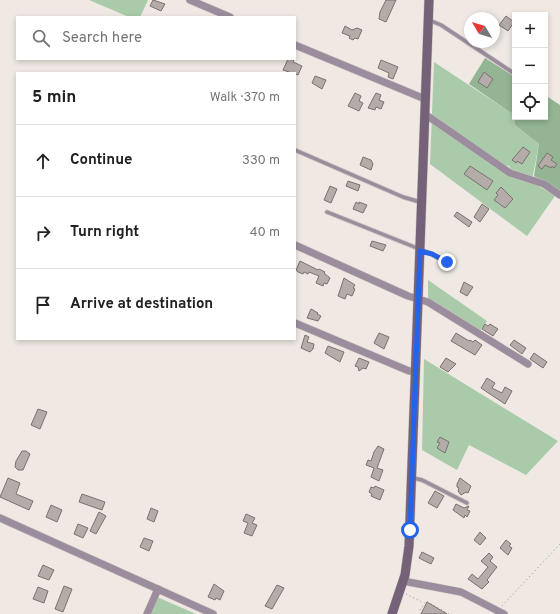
<!DOCTYPE html>
<html lang="en">
<head>
<meta charset="utf-8">
<style>
	:root { --surface:#fff; --page:#f2f2f2; --text:#222; --muted:#767676; --line:#e0e0e0 }
	body { margin:0; font-family:Overpass,sans-serif; background:var(--page); color:var(--text) }
	.controls { position:absolute; right:12px; top:12px; display:grid; overflow:hidden; border-radius:0px; box-shadow:0 2px 6px #0003 }
	.controls button { width:36px; height:36px; display:grid; place-items:center; padding:0; border:0; border-bottom:1px solid var(--line); background:var(--surface); color:var(--text); font:20px sans-serif }
	.compass { position:absolute; left:464px; top:12px; width:36px; height:36px; border-radius:50%; background:var(--surface); box-shadow:0 2px 6px #0003; rotate:308deg }
	.stop { position:absolute; width:12px; height:12px; margin:-9px; border:3px solid #2563eb; border-radius:50%; background:#fff }
	.stop.end { background:#2563eb; border-color:#fff; box-shadow:0 1px 4px #0008 }
	.list { margin:0; padding:0; list-style:none }
	h2 { display:flex; justify-content:space-between; align-items:center; height:52px; margin:0; padding:0 16px; font-size:17px }
	h2 small { font-size:13px; font-weight:400; color:var(--muted) }
	.list li { display:grid; grid-template-columns:26px 1fr auto; gap:12px; align-items:center; box-sizing:border-box; height:72px; padding:0 16px; border-top:1px solid var(--line) }
	.list b { display:block; font-size:15px; white-space:nowrap }
	.list em { font-size:13px; font-style:normal; color:var(--muted) }
	.icon { flex:none; width:22px; height:22px; fill:none; stroke:currentColor; stroke-width:2; stroke-linecap:round; stroke-linejoin:round }
	.map { position:relative; flex:none; width:560px; height:614px; overflow:hidden }
	.search { position:absolute; background:var(--surface); box-shadow:0 2px 6px #0003; left:16px; top:16px; width:280px; height:44px; display:flex; align-items:center; gap:10px; box-sizing:border-box; padding:0 14px; border-radius:0px; color:var(--muted); font-size:15px }
	.panel { position:absolute; background:var(--surface); box-shadow:0 2px 6px #0003; left:16px; top:72px; width:280px; height:268px; border-radius:0px }
	.map>svg:first-child { display:block }
</style>
</head>
<body>
<div class="map">
<svg width="560" height="614" viewBox="0 0 560 614">
	<rect width="100%" height="100%" fill="#efe8e3"/>
	<g fill="#aacbaa">
		<path d="M89,0H148L140,17H129Z"/>
		<path d="M434,62L514,115L515,125L539,144L532,180L517,176L508,165L504,171L537,185L555,196L527,236L430,164Z"/>
		<path d="M428,280L487,321L478,334L428,302Z"/>
		<path d="M424,359L558,441L526,475L469,445L457,470L422,450Z"/>
		<path d="M157,597L196,614H150Z"/>
	</g>
	<path fill="#93b593" d="M485,58L515,77V117H545V95L560,105V192L534,176L539,144L515,125L514,115L469,84Z"/>
	<g fill="#b4aca9" stroke="#7a7270">
		<path d="M153,0L165,4L161,11L150,6Z"/>
		<path d="M386,0H396L386,22L379,19L380,12Z"/>
		<path d="M506,16L514,22L508,31L499,25Z"/>
		<path d="M345,26L352,30L357,28L362,30L358,39L355,38L353,40L349,38L350,36L342,33Z"/>
		<path d="M288,59H294L293,62L302,66L298,75L283,70Z"/>
		<path d="M381,60L398,67L393,79L388,77L389,73L378,68Z"/>
		<path d="M484,72L493,79L487,88L478,82Z"/>
		<path d="M315,76L326,80L322,89L312,83Z"/>
		<path d="M355,93L361,96L359,101L363,103L359,111L348,106Z"/>
		<path d="M376,93L381,95L379,100L384,102L381,109L376,107L375,110L368,108Z"/>
		<path d="M523,147L530,152L522,164L517,161L516,163L512,160Z"/>
		<path d="M547,153L553,157L551,160L557,164L554,168L552,166L551,168L545,165L542,169L538,166Z"/>
		<path d="M363,157L371,160L373,164L371,170L360,165Z"/>
		<path d="M470,166L493,181L487,190L464,174Z"/>
		<path d="M348,181L360,185L358,191L346,186Z"/>
		<path d="M330,186L337,189L331,203L324,200Z"/>
		<path d="M501,187L513,199L505,208L494,200L498,195L496,193Z"/>
		<path d="M356,202L359,204V202L367,205L363,213L353,209Z"/>
		<path d="M482,204L489,209L480,222L474,217Z"/>
		<path d="M457,212L472,222L469,227L454,216Z"/>
		<path d="M372,241L386,245L383,251L370,246Z"/>
		<path d="M300,261L318,270L319,269L325,272L324,273L330,278L327,284L324,283L323,286L316,283L319,276L309,272L308,274L304,272L303,274L298,272L296,270Z"/>
		<path d="M344,278L355,285L353,288L355,289L352,296L347,294L345,299L338,296Z"/>
		<path d="M464,282L473,287L467,296L460,292Z"/>
		<path d="M311,309L318,313L317,314L321,316L318,321L307,318Z"/>
		<path d="M485,324L488,326L490,324L498,329L493,336L482,329Z"/>
		<path d="M379,333L389,337L384,349L374,343Z"/>
		<path d="M456,333L469,341L470,340L473,342L475,340L482,345L475,355L451,341Z"/>
		<path d="M305,335L309,337L307,342L314,344L313,349L310,352L301,348Z"/>
		<path d="M514,340L526,348L522,354L510,345Z"/>
		<path d="M328,346L344,352L340,362L325,353Z"/>
		<path d="M534,353L547,362L543,368L530,359Z"/>
		<path d="M359,358L369,362L366,369L363,368L359,371L358,367L355,366Z"/>
		<path d="M446,358L456,364L448,372L440,367Z"/>
		<path d="M487,378L495,383L492,388L502,393L505,387L512,391L505,404L481,388Z"/>
		<path d="M38,409L47,412L40,429L31,425Z"/>
		<path d="M440,437L449,442L445,453L437,448L440,443L437,442Z"/>
		<path d="M378,446L384,449L377,468L383,470L379,481L371,477L374,468L366,465L368,460L371,461L374,452Z"/>
		<path d="M22,451H26L30,454L23,470H18L15,467L16,461Z"/>
		<path d="M8,478L20,483L16,494L33,501L29,510L0,497Z"/>
		<path d="M460,478L471,486L468,493L466,492L461,495L458,491L459,488L457,487V484Z"/>
		<path d="M375,486L384,490L380,500L371,496L372,494L369,492L371,487L374,488Z"/>
		<path d="M435,491L444,496L437,508L428,503Z"/>
		<path d="M82,494L105,502L102,510L79,502Z"/>
		<path d="M456,504L464,508L469,506L467,510L470,511L467,517L465,515L464,518L453,510Z"/>
		<path d="M51,505L62,510L57,522L46,517Z"/>
		<path d="M151,508L158,511L154,522L147,519Z"/>
		<path d="M99,512L106,516L96,534L90,531Z"/>
		<path d="M246,514L255,518L252,523L257,525L252,536L244,533L248,523L243,521Z"/>
		<path d="M78,524L88,528L83,538L74,534Z"/>
		<path d="M480,532L486,538L480,545L474,540Z"/>
		<path d="M144,538L153,541L149,551L140,547Z"/>
		<path d="M506,540L511,544L509,546L512,548L508,555L500,548Z"/>
		<path d="M422,552L434,558L431,564L419,558Z"/>
		<path d="M489,553L493,557L490,561L497,567L487,580L489,582L482,589L468,579L472,574L478,579L488,567L481,561Z"/>
		<path d="M43,565L54,570L49,580L38,576Z"/>
		<path d="M214,584L224,591L220,600L216,598L215,600L208,597Z"/>
		<path d="M277,585L284,588L272,609L265,606Z"/>
		<path d="M64,586L72,589L63,612L55,609Z"/>
		<path d="M38,587L48,591L44,603L33,599Z"/>
		<path d="M427,602L447,614H421Z"/>
	</g>
	<g fill="none" stroke-linecap="round" stroke-linejoin="round">
		<g stroke="#c9c3be" stroke-width="5">
			<g id="lane">
				<path d="M429,20L441,25L515,74"/>
				<path d="M295,150L403,197L420,202"/>
				<path d="M327,212L432,254L447,263"/>
				<path d="M413,478L422,480L467,503"/>
			</g>
		</g>
		<g stroke="#c9c3be" stroke-width="8">
			<g id="street">
				<path d="M190,0L230,17"/>
				<path d="M295,45L425,99"/>
				<path d="M425,116L429,117L448,130L510,173L544,184L560,195"/>
				<path d="M295,245L408,296L428,302L528,364"/>
				<path d="M295,323L409,371H415"/>
				<path d="M0,518L213,614"/>
				<path d="M403,581L461,592L504,614"/>
				<path d="M147,614L158,589"/>
			</g>
		</g>
		<g stroke="#c9c3be" stroke-width="10">
			<path id="secondary" d="M392,614L405,575L409,546L429,0"/>
		</g>
		<g stroke="#948f8b" stroke-width="1" stroke-dasharray="1 3" stroke-linecap="butt">
			<path d="M406,594L424,603"/>
			<path d="M502,606L560,544"/>
			<path d="M420,610L426,601L449,614"/>
		</g>
		<use href="#lane" stroke="#9b8d9d" stroke-width="3.5"/>
		<use href="#street" stroke="#9b8d9d" stroke-width="7"/>
		<use href="#secondary" stroke="#756278" stroke-width="9"/>
	</g>
	<g fill="none" stroke-linecap="round" stroke-linejoin="round">
		<path stroke="#2563eb" stroke-width="5" d="M410,530L420,251L432,254L447,262"/>
	</g>
</svg>
<div class="controls">
<button>+</button>
<button>−</button>
<button><svg class="icon" aria-label="locate" viewBox="0 0 24 24"><circle cx="12" cy="12" r="6"/><path d="M12 2v4M12 18v4M2 12h4M18 12h4"/></svg></button>
</div>
<svg class="compass" viewBox="-18 -18 36 36"><path d="M0-13l5 13h-10z" fill="#e53935"/><path d="M0 13l5-13h-10z" fill="#767676"/></svg>
<div class="stop" style="left:410px;top:530px"></div>
<div class="stop end" style="left:447px;top:262px"></div>
<div class="search"><svg class="icon" aria-label="search" viewBox="0 0 24 24"><circle cx="10" cy="10" r="6"/><path d="M15 15l6 6"/></svg>Search here</div>
<section class="panel">
<h2>5 min<small>Walk · 370 m</small></h2>
<ul class="list">
<li><svg class="icon" aria-label="ahead" viewBox="0 0 24 24"><path d="M12 20V5M6 11l6-6 6 6"/></svg><div><b>Continue</b></div><em>330 m</em></li>
<li><svg class="icon" aria-label="right" viewBox="0 0 24 24"><path d="M7 20v-9h11M14 6l5 5-5 5"/></svg><div><b>Turn right</b></div><em>40 m</em></li>
<li><svg class="icon" aria-label="arrive" viewBox="0 0 24 24"><path d="M6 21V4h12l-3 4 3 4H6"/></svg><div><b>Arrive at destination</b></div></li>
</ul>
</section>
</div>
</body>
</html>
